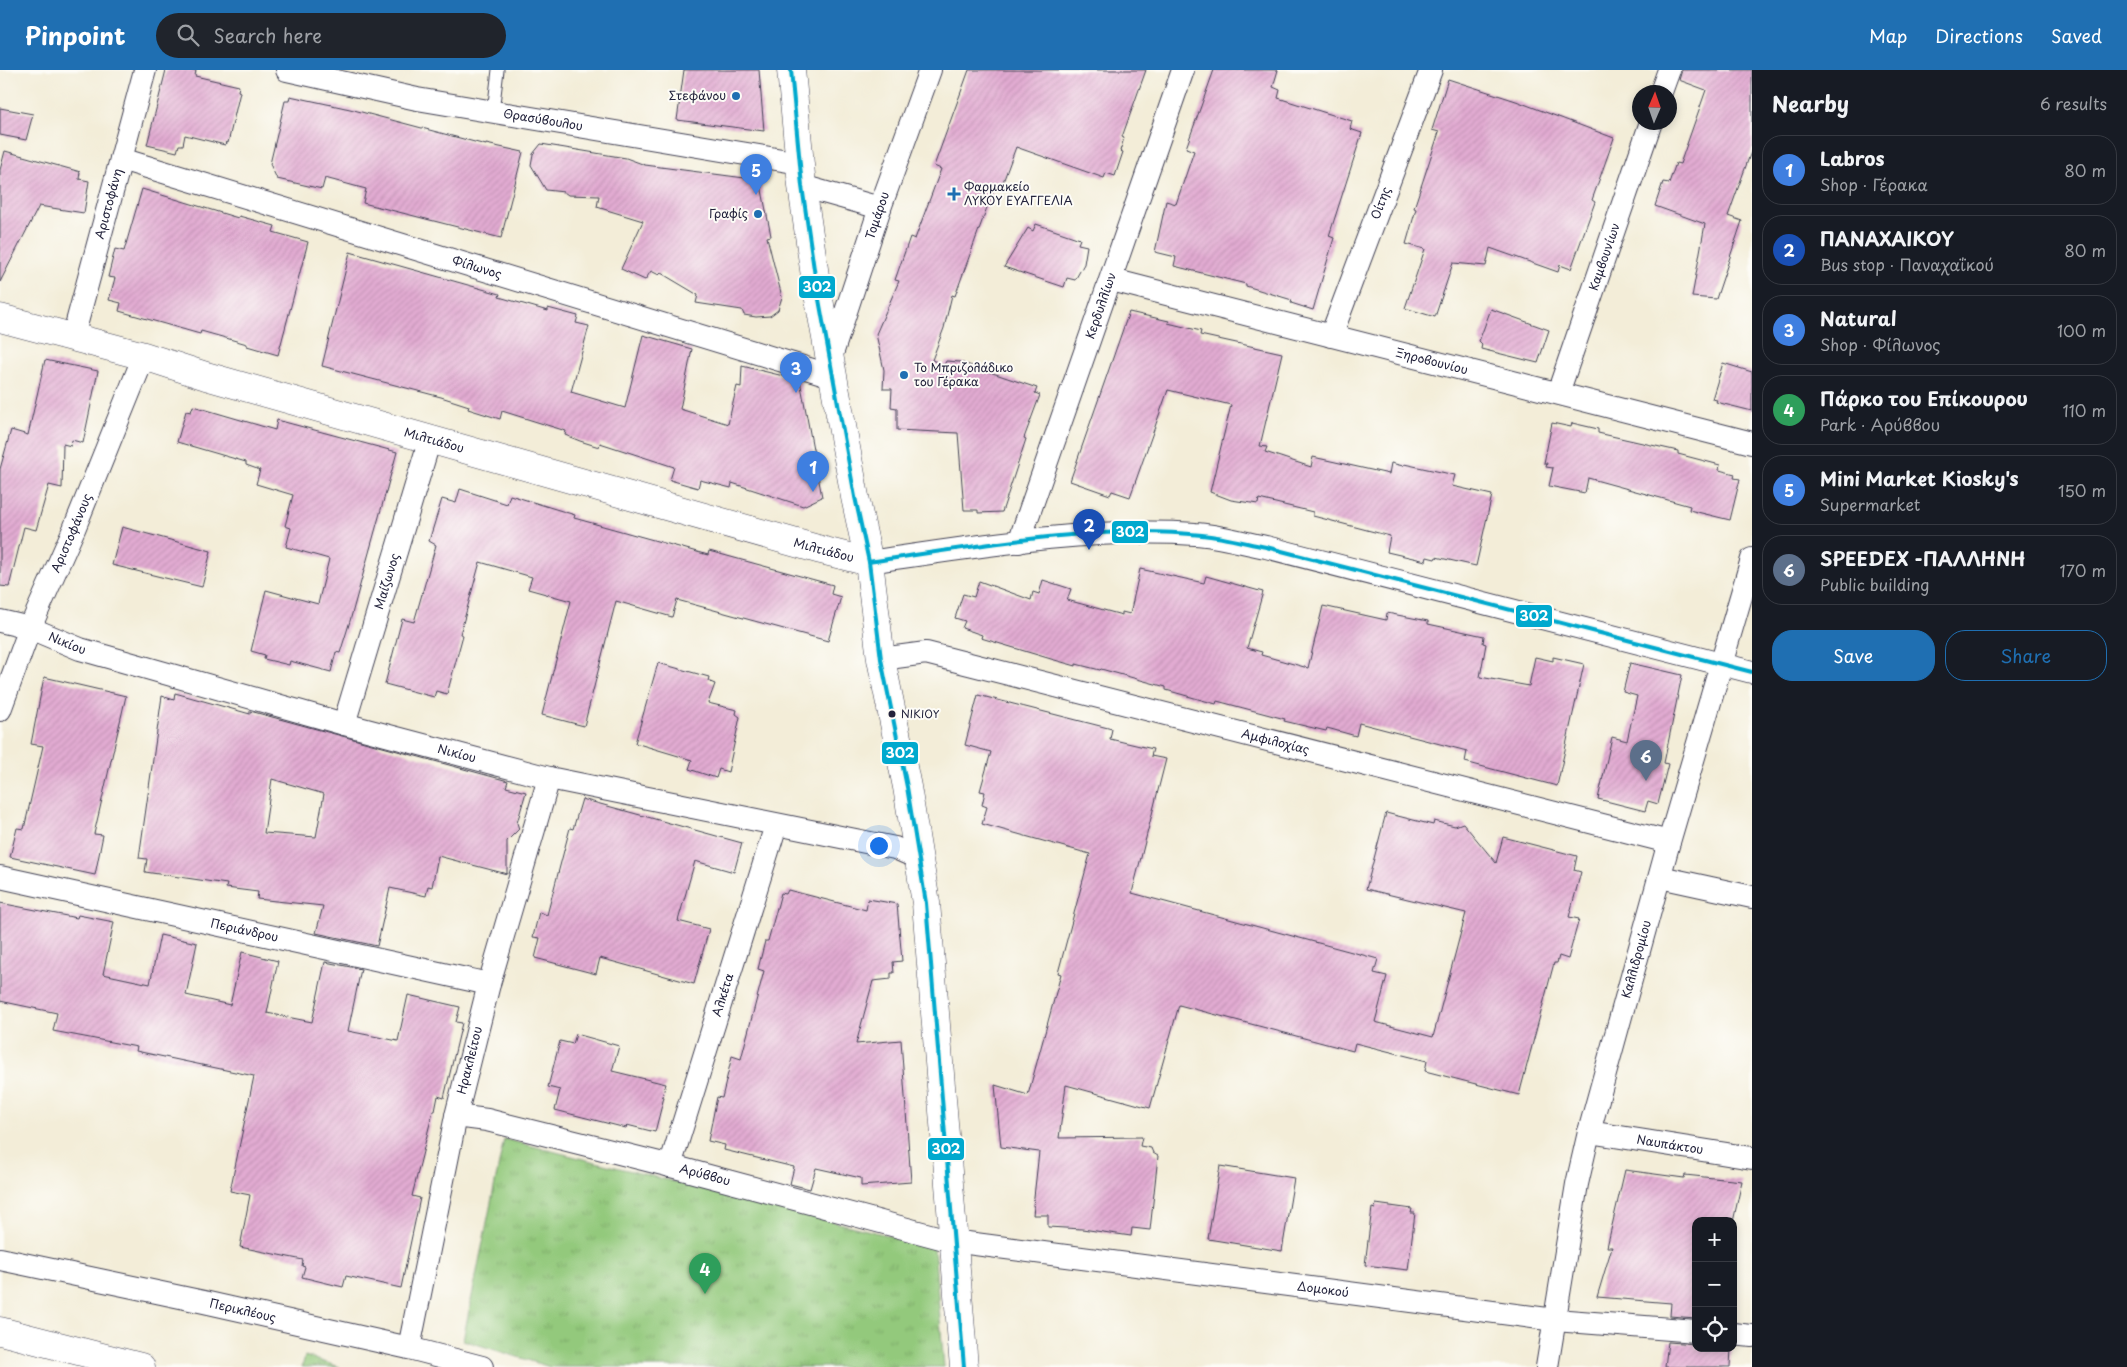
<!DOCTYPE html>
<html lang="en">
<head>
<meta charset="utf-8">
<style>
	:root { --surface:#171b24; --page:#20242c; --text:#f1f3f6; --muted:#9ea1a6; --line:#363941; --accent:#1f6fb2 }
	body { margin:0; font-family:"Playpen Sans",sans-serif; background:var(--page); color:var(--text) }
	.controls { position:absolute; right:15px; bottom:15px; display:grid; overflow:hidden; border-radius:10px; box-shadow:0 2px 8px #0003 }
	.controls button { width:45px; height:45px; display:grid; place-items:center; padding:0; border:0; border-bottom:1px solid var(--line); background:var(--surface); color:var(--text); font:25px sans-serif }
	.compass { position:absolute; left:1632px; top:15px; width:45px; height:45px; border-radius:50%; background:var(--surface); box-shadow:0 2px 8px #0003; rotate:2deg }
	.you { position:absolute; left:878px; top:775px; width:18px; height:18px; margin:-12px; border:4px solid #fff; border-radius:50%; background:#1a73e8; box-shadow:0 0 0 8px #1a73e833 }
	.badge { display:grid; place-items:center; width:32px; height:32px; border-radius:50%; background:var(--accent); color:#fff; font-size:16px; font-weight:700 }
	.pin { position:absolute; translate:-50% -41px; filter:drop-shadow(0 1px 2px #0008) }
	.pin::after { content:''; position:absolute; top:26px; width:18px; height:15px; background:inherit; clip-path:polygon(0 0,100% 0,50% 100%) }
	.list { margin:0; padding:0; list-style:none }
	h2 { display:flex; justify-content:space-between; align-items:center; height:65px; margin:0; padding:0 20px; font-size:21px }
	h2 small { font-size:16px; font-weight:400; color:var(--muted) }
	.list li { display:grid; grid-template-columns:32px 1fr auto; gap:15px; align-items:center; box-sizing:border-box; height:70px; margin:0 10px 10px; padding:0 10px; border:1px solid var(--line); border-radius:20px }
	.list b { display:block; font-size:19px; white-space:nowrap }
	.list p { margin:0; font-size:16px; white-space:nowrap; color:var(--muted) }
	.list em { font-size:16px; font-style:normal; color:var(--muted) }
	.actions { display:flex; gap:10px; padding:15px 20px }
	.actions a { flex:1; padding:11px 0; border:1px solid var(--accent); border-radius:20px; text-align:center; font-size:18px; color:var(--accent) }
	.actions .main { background:var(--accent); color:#fff }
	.icon { flex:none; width:28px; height:28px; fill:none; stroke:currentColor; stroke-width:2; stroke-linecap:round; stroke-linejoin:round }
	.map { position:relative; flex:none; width:1752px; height:1297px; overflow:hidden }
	header { display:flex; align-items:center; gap:30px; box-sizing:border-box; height:70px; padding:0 25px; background:var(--accent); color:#fff }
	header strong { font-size:24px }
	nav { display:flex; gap:28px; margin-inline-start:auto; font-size:18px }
	.search { width:350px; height:45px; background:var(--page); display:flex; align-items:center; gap:12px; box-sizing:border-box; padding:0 18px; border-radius:28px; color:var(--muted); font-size:19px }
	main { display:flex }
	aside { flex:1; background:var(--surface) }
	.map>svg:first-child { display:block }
</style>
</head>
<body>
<header>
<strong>Pinpoint</strong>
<div class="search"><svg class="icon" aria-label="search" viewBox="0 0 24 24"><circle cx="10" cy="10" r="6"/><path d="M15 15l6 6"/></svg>Search here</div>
<nav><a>Map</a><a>Directions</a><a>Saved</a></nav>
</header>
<main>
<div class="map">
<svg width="1752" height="1297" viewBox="0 0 1752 1297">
	<defs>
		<pattern id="grass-tufts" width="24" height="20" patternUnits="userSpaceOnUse" patternTransform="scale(1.25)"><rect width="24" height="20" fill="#93c97b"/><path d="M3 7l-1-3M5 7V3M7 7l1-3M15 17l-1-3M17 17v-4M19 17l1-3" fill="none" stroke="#7eac6b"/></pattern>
		<pattern id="building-hatch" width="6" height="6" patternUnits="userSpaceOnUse" patternTransform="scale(1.25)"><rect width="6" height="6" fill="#e2abd2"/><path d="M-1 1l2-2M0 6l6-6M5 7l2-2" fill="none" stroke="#c293b5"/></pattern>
	</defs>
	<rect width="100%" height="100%" fill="#fdfcf7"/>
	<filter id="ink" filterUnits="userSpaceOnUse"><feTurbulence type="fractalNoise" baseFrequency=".02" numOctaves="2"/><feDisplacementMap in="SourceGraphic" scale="10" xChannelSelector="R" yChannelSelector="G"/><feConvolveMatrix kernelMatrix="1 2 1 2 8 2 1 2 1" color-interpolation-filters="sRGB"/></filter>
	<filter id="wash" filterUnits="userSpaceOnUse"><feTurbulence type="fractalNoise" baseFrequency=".0096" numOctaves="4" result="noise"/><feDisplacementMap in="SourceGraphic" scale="20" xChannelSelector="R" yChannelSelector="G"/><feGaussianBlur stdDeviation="1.12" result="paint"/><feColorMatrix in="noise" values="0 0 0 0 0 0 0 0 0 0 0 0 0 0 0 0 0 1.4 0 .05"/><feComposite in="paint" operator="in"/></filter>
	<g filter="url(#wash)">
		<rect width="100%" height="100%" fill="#f3edd8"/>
		<g fill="url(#grass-tufts)" stroke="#5a765b">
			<path d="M504,1069L934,1177L944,1297H550L463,1270Z"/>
			<path d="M305,1286L340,1297H302Z"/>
		</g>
		<g id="blocks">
			<g fill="url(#building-hatch)" fill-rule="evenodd">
				<path d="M166,0H196L195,6L239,16L238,21L240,22L228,73L226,72L225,75L185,65L183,75H179L177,82L147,75Z"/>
				<path d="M684,0H759L764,61L677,50Z"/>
				<path d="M969,0H1146L1122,67L1124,68L1120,81L1123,82L1115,106L1106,103L1104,108L1016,77L1000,120L994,118L955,226L952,225L944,258L932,290L944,295L946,291L960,292L1037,318L1035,323L1040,325L1024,368L1026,369L1002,442L978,443V440H964L958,363L897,360V338L891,337L892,319H883L884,300L876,264L899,211L895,210L910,167L915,169L941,99L934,96Z"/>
				<path d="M1214,0H1278L1273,17L1280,20L1278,28L1352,51L1350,59L1362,63L1329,166L1334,168L1313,240L1291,233L1292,230L1246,216V214L1174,196L1176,187L1155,182L1166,131L1176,134L1194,81L1186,78Z"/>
				<path d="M1682,0H1752V79L1728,146L1742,151L1716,229L1692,227L1705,154L1655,136L1663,112L1669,113L1676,93L1680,94L1706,20L1679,10Z"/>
				<path d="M1448,9L1516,31L1614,68L1592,130L1595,132L1571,199L1560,195L1558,202L1490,178L1486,196L1453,193L1435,247L1405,238L1425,179L1406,174L1416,139L1414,138L1439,62L1432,60Z"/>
				<path d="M290,26L350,39L486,75V74L523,82L501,168L363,133L366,119L325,108L322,119L277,109L270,94L285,31H289Z"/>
				<path d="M0,38L33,44L26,70L0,65Z"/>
				<path d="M541,74L626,88L645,95L760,110L771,166L767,167L782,227L778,240L770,246L756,247L744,245L742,240L696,233L698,225L661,203L659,205L651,201L645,210L621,199L643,151L597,137L599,126L568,125L564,122L546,120L531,95L533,84Z"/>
				<path d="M5,81L77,101L80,102L79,109L89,111L84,143L39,136L0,212V100Z"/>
				<path d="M142,119L238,148L239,146L275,156L273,162L308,172L278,285L247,276V274L201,261L200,264L119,241L121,233L109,230L115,208L108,207L115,179L124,181Z"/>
				<path d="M1036,154L1080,169L1078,174L1087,176L1084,194L1075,210L1067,208L1064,217L1004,197L1028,158L1033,161Z"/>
				<path d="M350,182L500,224L499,227L548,241V238L578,246L576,253L589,256L571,322L625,338L643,265L692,279L680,339L728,354L737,316L741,317L742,296L800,310L822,427L803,436L732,413L731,418L700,410L698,418L670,410L674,397L600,373L599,377L580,371L565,365L566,361L502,341L500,349L468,339L469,336L441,327L322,296Z"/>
				<path d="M1491,239L1549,260L1538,293L1481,279L1482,274L1479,271Z"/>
				<path d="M1129,242L1169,251L1168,253L1201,261L1200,265L1282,283L1260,376L1267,377L1265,382L1311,397L1313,387L1389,404L1391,393L1403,396L1404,394L1455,405L1452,416L1492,425L1476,496L1436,487L1435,489L1427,487L1426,491L1387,482L1390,466L1313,446V442L1259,429L1258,434L1231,430L1210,422L1231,335L1168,320L1130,427L1112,421L1110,425L1070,411Z"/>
				<path d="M45,290L98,301L83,373L72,370L71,376L63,374L62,418L49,415L36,460L24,457L9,517L0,516V399L11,360L28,365Z"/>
				<path d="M1723,293L1752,302V341L1716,332L1717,330L1712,329Z"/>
				<path d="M193,336L275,360L277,350L397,382L350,551L340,583L336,582L331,602L290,591L289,595L264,589L265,585L251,581L266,520L318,534L329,489L286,477L291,458L285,456L293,425L256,414L260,400L246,395V392L177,372L186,341L191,342Z"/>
				<path d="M1552,353L1571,357L1572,353L1598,359V363L1678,381V384L1720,395L1719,400L1735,404L1734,408L1740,409L1730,450L1689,440L1690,436L1588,408L1585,423L1549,416L1553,398L1546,397L1547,393H1544Z"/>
				<path d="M460,419L507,434L510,425L575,445L574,448L657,471L708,485L709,481L833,515L831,524L841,527L828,571L677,530L672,547L616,531L584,656L542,645L571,531L528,519L532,507L480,492L460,564L463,565L447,624L436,621L434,627L385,614L402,549L414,552L436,475L429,471L442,429L456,433Z"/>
				<path d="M122,457L211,481L202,517L112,495Z"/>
				<path d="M1140,499L1204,513L1206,506L1263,522L1247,578L1262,582L1261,585L1308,598L1323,536L1386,550L1387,543L1428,551V554L1484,566L1483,573L1486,574L1480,607L1529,616L1535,587L1553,591V587L1584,594L1557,716L1465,692L1467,681L1359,653L1356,666L1327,658L1326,661L1284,651L1285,649L1217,631L1216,634L1166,620V617L1101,599L1100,600L1076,594V596L1051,589L981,568L982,565L962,558L965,551L955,548L963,524L974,527L979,511L1031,530L1033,522L1039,524L1043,510L1071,519L1067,530L1122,545V542L1130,544Z"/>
				<path d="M658,593L709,607L708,611L715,614L708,633L737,640L736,644L740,647L728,702L719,699L716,708L689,699L692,690L635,673Z"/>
				<path d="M1630,593L1682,605L1664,693L1668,694L1658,734L1648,731L1645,741L1598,729L1612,667L1627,671L1637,626L1623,622Z"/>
				<path d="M44,607L126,626L94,764L103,765L95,805L10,787L17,758L24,759L43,676L31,674Z"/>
				<path d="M175,623L250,644V641L508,711L506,717L526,722L517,753L519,759L507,771V804L438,786L432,817L428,816L426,826L390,818L377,876L316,863L323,836L257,829L258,822L226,818L227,814L145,802L147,789L139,788L162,626L174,630ZM272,709L324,724L316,767L264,763Z"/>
				<path d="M978,625L1112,659L1110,669L1153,679L1151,686L1166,689L1132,823L1378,889L1374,903L1387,906L1375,952L1433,967L1466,843L1366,819L1386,743L1433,755L1434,751L1455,756L1463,753L1496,793L1503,767L1577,786L1574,800L1581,802L1569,847L1579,849L1568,889L1559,886L1557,893H1554L1519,1025L1425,1001L1427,991L1355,973L1353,981L1179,935L1150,1038L1066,1015L1059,1068L1142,1067L1140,1076L1151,1078L1153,1083L1158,1086L1150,1160L1132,1158L1131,1166L1082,1159L1048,1157V1145H1033L1034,1136H1033L1039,1082L1001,1077L995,1015L1028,1025L1061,904L1058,903L1090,784L982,754L987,737L982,735L985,722L980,721L991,682L965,675Z"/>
				<path d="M582,729L742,773L734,802L695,791L678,851L709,859L694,914L600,888L596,904L535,888L540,868L533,867L539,842L547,845L570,758L573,759Z"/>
				<path d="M788,820L866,840L868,829L897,834L902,891L893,892L894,903H891V909L873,911L856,974L901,970L911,1112L861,1116V1108L816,1098L810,1119L790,1114L794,1097L724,1080L725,1075L708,1071L717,1027L722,1028L732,986L741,989L764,901L758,899L765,871H768L781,823L786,824Z"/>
				<path d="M0,833L77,848L78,845L114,852L103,904L150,914L160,865L197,873L186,925L230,935L242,882L278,891L267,943L312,952L325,892L361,899L348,961L398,971L408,925L460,937L456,952L462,953L444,1028L438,1026L435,1041H433L412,1126L420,1128L401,1218L346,1206L343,1217L302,1207L305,1197L302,1196L303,1190L240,1177L250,1125L230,1121L254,1006L136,981L137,977L53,961L57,943L0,931Z"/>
				<path d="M576,964L619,976L612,1001L666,1014L662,1026L664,1027L655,1062L627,1055L626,1058L555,1040L560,1020L548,1017L560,971L573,974Z"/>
				<path d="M1220,1096L1294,1108L1282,1181L1208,1169Z"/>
				<path d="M1625,1100L1684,1108L1685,1105L1742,1111L1733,1152L1696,1151V1248L1670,1246L1671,1233L1597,1227L1612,1177H1607Z"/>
				<path d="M1376,1134L1412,1139L1411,1143H1415L1408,1200L1365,1195L1372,1138L1375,1139Z"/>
				<path d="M1668,1272L1696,1274V1278H1731L1730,1297H1665Z"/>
			</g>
		</g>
	</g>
	<g filter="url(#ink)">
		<use href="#blocks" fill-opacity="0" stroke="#414053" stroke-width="1"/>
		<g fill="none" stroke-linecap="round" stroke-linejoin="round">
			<g stroke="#414053" stroke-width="13">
				<path id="lane" d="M493,42L498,0"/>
			</g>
			<g stroke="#414053" stroke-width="24">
				<g id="street">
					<path id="s1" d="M287,0L417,29L800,93"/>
					<path d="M1661,22L1669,0"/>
					<path id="s2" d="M121,89L832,306"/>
					<path d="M802,116L880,138"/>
					<path id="s3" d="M1112,210L1752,373"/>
					<path id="s4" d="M1331,266L1431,0"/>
					<path id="s5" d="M73,267L145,0"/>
					<path id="s6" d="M830,290L880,138L930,0"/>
					<path id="s7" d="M1558,323L1651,52"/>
					<path id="s8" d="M1019,472L1183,0"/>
					<path d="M869,492C973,477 1090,457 1195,464C1218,465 1243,473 1266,477L1752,602"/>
					<path id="s9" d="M0,551L30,558L80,579L344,654L549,708L895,778L920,789"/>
					<path id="s10" d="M881,589L926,583L1669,772"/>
					<path id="s11" d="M0,640L30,558L74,459L144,286"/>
					<path id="s12" d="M344,654L430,369"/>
					<path id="s13" d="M0,807L489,914"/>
					<path d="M1660,807L1752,827"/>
					<path id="s14" d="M456,1046L487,1050L675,1097L952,1171L1555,1250L1696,1261"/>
					<path id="s15" d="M1589,1062L1752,1088"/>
					<path id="s16" d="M670,1096L776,755"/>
					<path id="s17" d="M0,1189L204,1232L409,1278L482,1297"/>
					<path d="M1733,1264L1752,1266"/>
					<path id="s18" d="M409,1278L456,1046L489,914L549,708"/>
					<path id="s19" d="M1547,1297L1577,1114L1589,1062L1669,772L1752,489"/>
				</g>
			</g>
			<g stroke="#414053" stroke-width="29">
				<g id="secondary">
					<path d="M791,0L802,116L816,213L855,427L869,492L881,589L907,717L926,833L964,1297"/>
					<path id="s20" d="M0,248L144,286L206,306L821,480L869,492"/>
				</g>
			</g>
			<g stroke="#414053" stroke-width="29">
				<path id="highway" d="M0,1261L141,1297"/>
			</g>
			<use href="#lane" stroke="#fff" stroke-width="11"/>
			<use href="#street" stroke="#fff" stroke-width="22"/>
			<use href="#secondary" stroke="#fff" stroke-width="28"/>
			<use href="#highway" stroke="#fff" stroke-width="28"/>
			<g stroke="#fdfcf7" stroke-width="8">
				<g id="bus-1">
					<path d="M791,0L802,116L816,213L855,427L869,492L881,589L907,717L926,833L964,1297"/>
					<path d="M869,492C978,476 1092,454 1202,465C1224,467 1245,473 1266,477L1752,602"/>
				</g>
			</g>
			<use href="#bus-1" stroke="#00a9ce" stroke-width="4"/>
		</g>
	</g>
	<g fill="#1f6fb2" stroke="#fdfcf7" stroke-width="2">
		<circle cx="736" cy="26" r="5"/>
		<path d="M951.5 116.5h5v5h5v5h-5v5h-5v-5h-5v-5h5z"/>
		<circle cx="758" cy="144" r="5"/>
		<circle cx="904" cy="305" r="5"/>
	</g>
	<circle fill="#22223b" stroke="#fdfcf7" stroke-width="2" cx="892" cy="644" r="4.5"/>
	<g text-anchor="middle" stroke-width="4" stroke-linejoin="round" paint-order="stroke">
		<g font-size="11" fill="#22223b" stroke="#fdfcf7" text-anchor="start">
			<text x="901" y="648">ΝΙΚΙΟΥ</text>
		</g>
		<g font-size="12" fill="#22223b" stroke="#fdfcf7" text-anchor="end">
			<text x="726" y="30">Στεφάνου</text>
			<text x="964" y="121" text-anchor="start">Φαρμακείο<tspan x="964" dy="14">ΛΥΚΟΥ ΕΥΑΓΓΕΛΙΑ</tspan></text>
			<text x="748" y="148">Γραφίς</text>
			<text x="914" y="302" text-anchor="start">Το Μπριζολάδικο<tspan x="914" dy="14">του Γέρακα</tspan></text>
		</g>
		<g font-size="12" fill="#22223b" stroke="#fdfcf7">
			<text dy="4" stroke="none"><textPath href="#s1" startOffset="261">Θρασύβουλου</textPath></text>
			<text dy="4" stroke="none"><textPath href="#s4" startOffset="142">Οίτης</textPath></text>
			<text dy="4" stroke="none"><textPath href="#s5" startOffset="138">Αριστοφάνη</textPath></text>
			<text dy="4" stroke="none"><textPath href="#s6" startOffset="152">Τομάρου</textPath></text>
			<text dy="4" stroke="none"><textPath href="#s7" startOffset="144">Καμβουνίων</textPath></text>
			<text dy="4" stroke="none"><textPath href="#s2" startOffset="372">Φίλωνος</textPath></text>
			<text dy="4" stroke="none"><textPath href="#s8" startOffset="250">Κερδυλλίων</textPath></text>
			<text dy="4" stroke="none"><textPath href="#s3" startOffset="330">Ξηροβουνίου</textPath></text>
			<text dy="4" stroke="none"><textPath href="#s20" startOffset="451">Μιλτιάδου</textPath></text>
			<text dy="4" stroke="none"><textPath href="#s11" startOffset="191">Αριστοφάνους</textPath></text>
			<text dy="4" stroke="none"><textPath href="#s20" startOffset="856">Μιλτιάδου</textPath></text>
			<text dy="4" stroke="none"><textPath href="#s12" startOffset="149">Μαίζωνος</textPath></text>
			<text dy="4" stroke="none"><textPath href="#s9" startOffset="71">Νικίου</textPath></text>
			<text dy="4" stroke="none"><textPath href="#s10" startOffset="406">Αμφιλοχίας</textPath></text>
			<text dy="4" stroke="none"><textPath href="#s9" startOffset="476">Νικίου</textPath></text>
			<text dy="4" stroke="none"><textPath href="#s13" startOffset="250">Περιάνδρου</textPath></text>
			<text dy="4" stroke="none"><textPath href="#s19" startOffset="418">Καλλιδρομίου</textPath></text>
			<text dy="4" stroke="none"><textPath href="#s16" startOffset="179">Αλκέτα</textPath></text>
			<text dy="4" stroke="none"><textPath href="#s18" startOffset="294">Ηρακλείτου</textPath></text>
			<text dy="4" stroke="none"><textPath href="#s15" startOffset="82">Ναυπάκτου</textPath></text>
			<text dy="4" stroke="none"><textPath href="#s14" startOffset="256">Αρύββου</textPath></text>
			<text dy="4" stroke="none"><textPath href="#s14" startOffset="886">Δομοκού</textPath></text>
			<text dy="4" stroke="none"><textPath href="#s17" startOffset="248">Περικλέους</textPath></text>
		</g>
	</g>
	<g stroke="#fdfcf7" stroke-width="2">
		<rect x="798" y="205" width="38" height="24" rx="5" fill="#00a9ce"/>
		<rect x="1111" y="450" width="38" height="24" rx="5" fill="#00a9ce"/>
		<rect x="1515" y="534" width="38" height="24" rx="5" fill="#00a9ce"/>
		<rect x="881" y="671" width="38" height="24" rx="5" fill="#00a9ce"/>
		<rect x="927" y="1067" width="38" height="24" rx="5" fill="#00a9ce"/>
	</g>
	<g font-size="14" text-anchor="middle" font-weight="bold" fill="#fff">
		<text x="817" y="222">302</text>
		<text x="1130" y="467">302</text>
		<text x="1534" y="551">302</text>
		<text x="900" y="688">302</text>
		<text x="946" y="1084">302</text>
	</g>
</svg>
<div class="controls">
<button>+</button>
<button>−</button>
<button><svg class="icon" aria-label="locate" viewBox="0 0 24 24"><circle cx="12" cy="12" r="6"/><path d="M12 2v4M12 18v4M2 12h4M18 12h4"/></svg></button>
</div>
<svg class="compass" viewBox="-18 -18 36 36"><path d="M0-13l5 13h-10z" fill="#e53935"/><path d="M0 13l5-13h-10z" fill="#9ea1a6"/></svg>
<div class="you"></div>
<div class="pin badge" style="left:813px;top:422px;background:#3f7fe0">1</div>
<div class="pin badge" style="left:1089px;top:480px;background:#1a4fb4">2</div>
<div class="pin badge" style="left:796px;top:323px;background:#3f7fe0">3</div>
<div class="pin badge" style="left:705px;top:1224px;background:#2e9e5b">4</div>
<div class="pin badge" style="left:756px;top:125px;background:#3f7fe0">5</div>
<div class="pin badge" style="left:1646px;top:711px;background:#5c6f8a">6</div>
</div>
<aside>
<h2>Nearby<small>6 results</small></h2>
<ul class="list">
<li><span class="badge" style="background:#3f7fe0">1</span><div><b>Labros</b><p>Shop · Γέρακα</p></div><em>80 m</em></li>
<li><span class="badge" style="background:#1a4fb4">2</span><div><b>ΠΑΝΑΧΑΙΚΟΥ</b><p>Bus stop · Παναχαΐκού</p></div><em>80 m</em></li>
<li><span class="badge" style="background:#3f7fe0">3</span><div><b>Natural</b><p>Shop · Φίλωνος</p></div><em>100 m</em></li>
<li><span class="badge" style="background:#2e9e5b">4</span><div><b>Πάρκο του Επίκουρου</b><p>Park · Αρύββου</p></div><em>110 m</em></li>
<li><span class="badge" style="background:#3f7fe0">5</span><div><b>Mini Market Kiosky's</b><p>Supermarket</p></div><em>150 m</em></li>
<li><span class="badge" style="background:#5c6f8a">6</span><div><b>SPEEDEX -ΠΑΛΛΗΝΗ</b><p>Public building</p></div><em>170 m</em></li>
</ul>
<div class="actions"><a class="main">Save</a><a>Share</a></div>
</aside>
</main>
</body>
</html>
